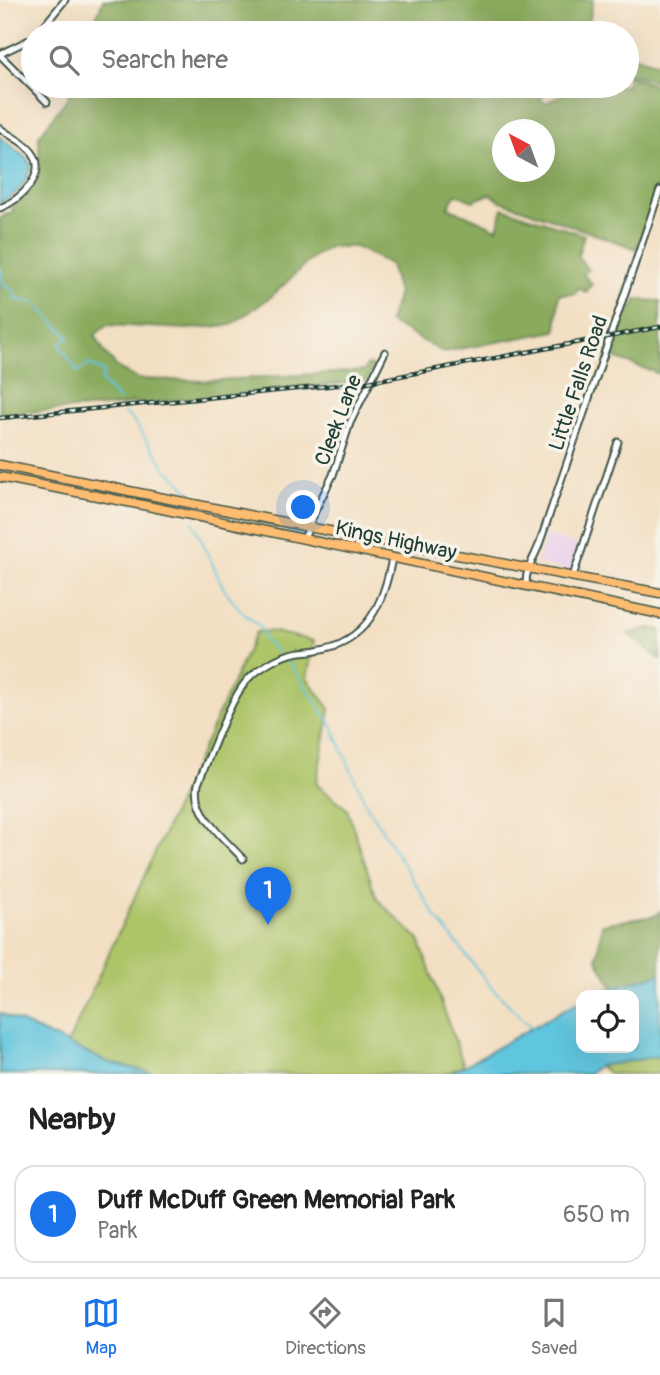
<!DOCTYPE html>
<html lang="en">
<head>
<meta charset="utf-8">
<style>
	:root { --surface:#fff; --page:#f6f6f6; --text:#222; --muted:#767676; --line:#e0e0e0; --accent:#1a73e8 }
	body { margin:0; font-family:Pangolin,sans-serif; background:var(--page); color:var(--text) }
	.controls { position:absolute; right:21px; bottom:21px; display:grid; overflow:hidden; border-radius:14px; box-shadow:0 7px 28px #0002 }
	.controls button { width:63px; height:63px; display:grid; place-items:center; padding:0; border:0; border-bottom:2px solid var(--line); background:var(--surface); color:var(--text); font:35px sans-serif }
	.compass { position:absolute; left:492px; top:119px; width:63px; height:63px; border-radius:50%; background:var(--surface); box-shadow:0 7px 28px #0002; rotate:319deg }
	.you { position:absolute; left:304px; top:508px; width:24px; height:24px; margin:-18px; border:5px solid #fff; border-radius:50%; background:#1a73e8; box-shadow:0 0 0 10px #1a73e833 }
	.badge { display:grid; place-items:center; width:46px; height:46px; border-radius:50%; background:var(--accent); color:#fff; font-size:23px; font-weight:700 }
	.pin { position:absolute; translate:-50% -58px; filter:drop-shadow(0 2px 4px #0008) }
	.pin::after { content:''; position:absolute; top:37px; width:24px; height:21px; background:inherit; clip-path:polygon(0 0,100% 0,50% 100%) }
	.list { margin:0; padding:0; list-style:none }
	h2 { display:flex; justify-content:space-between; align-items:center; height:91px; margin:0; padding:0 28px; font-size:30px }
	h2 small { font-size:23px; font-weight:400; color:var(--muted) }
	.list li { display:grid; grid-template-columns:46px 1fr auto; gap:21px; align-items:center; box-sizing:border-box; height:98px; margin:0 14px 14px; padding:0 14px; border:2px solid var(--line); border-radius:21px }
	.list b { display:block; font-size:26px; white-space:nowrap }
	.list p { margin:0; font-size:23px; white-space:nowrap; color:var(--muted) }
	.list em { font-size:23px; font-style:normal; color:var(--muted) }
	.icon { flex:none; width:38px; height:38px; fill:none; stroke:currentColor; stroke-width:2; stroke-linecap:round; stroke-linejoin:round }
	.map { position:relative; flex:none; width:660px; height:1074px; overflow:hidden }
	.search { position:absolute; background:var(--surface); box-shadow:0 7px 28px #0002; left:21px; right:21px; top:21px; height:77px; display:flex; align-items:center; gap:18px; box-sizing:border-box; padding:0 24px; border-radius:38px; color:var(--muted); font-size:26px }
	.sheet { height:203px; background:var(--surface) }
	nav { display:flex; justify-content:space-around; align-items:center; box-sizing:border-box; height:98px; border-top:2px solid var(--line); background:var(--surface); font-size:19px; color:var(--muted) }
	nav a { display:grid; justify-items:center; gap:4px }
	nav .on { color:var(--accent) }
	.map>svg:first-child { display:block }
</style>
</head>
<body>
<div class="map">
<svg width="660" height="1074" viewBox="0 0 660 1074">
	<rect width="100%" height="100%" fill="#f7f3e8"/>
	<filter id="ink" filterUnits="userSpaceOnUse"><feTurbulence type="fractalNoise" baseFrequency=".0143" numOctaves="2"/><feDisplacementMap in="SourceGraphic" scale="14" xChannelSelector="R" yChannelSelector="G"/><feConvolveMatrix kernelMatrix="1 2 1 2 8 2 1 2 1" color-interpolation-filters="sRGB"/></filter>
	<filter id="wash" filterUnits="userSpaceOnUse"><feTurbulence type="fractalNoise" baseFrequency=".00686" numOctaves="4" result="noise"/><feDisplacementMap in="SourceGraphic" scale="28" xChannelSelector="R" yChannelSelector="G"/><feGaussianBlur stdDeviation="1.57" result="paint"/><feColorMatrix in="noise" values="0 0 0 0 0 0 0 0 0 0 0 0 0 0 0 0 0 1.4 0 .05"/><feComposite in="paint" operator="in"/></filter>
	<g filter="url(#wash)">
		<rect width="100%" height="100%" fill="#f3dfc3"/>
		<path fill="#ebd1eb" d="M546,535L581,547L572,571L537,563Z"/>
		<g fill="#adc469" stroke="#66804e" stroke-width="2">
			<path d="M270,631L314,641L307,678L330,709L316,784L347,809L377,899L419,940L464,1066L443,1074H156L107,1062L67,1045L256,632Z"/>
			<path d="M660,1056V1074H610L599,1066Z"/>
		</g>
		<g fill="#8aaa5d" stroke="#547448" stroke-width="2" fill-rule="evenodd">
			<path d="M103,0H593C590,13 591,20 586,33H90Z"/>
			<path d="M627,54L660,65V82L627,73Z"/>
			<path d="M627,75L660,87V182L637,249L501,201L490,194L473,201L456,194L448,207L497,229L503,208L584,235L578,256L588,270L583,274L592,284L586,292L578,288L575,294H559L556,331L443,352L389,322L398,293L390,264L355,247H330L313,257L272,296L231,325L188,329L107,325L95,335L104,352L117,367L137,379L204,381L364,371L367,365L374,366L366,381L137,404L132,402L130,404L117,406L0,414V219L6,214H12L13,204L26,195L39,176V136L68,97L72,86H550L543,89L541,100L546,103C565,94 574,83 595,92L597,86H627ZM503,130H544V172H503Z"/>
			<path d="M636,300L660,301V374L606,355Z"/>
			<path d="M650,628L660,630V659L628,634Z"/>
			<path d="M660,911V974L613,987L597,960L602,924L655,916Z"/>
		</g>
		<g fill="#61c5de" stroke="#408189" stroke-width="2">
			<path d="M0,137L27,159L31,166C26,185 17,194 0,203Z"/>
			<path d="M660,974V1056L599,1066L588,1074H450L581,1000V1048H634V995H589Z"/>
			<path d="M0,1013L107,1062L156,1074H0Z"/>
		</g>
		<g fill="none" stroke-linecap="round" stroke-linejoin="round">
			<g stroke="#61c5de" stroke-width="2">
				<path d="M0,267L4,286L13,289L15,299L35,303L69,337L59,344L78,372L88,364L104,372L101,382L119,400"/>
				<path d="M124,413L132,419L167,470L177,478L191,495"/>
				<path d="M193,522L224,589L241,611L260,627L266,642L278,652"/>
				<path d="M288,661L331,724L366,804L436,917L492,988L532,1028"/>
			</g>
		</g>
	</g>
	<g filter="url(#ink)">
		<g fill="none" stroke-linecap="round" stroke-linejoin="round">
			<g stroke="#3f5549" stroke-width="9">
				<g id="minor">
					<path d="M38,33L65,0"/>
					<path d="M0,54L33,38"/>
					<path d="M0,55L47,102"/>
					<path d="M0,128C9,136 25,142 32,152C49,174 19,201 0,208"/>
					<path d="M304,539L315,511L333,475L350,423L385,352"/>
					<path d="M573,576L618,442"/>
					<path d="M527,586C523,572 536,556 540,542L660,190"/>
					<path d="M243,859C225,839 192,814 198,784C209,758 231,696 249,678C259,669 277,657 291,654C299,651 308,652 317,650C368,642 384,602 392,558"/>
				</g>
			</g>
			<g stroke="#3f5549" stroke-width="11">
				<g id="highway">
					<path d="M0,465L308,527L660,593"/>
					<path d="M0,477L143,505L660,614"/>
				</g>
			</g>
			<use href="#minor" stroke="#fff" stroke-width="5"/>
			<use href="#highway" stroke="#fdbc70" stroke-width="8"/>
			<g stroke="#1f3d34" stroke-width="4.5">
				<path id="rail" d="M0,418L368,382L660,327"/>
			</g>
			<use href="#rail" stroke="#f7f3e8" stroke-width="2" stroke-dasharray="5" stroke-linecap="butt"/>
		</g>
	</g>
	<g text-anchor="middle" stroke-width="7" stroke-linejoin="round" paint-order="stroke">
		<g font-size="21" fill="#1f3d34" stroke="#f7f3e8">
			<text transform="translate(578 383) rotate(-71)" y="7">Little Falls Road</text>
			<text transform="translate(338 420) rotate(-69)" y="7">Cleek Lane</text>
			<text transform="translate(396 540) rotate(12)" y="7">Kings Highway</text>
		</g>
	</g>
</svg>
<div class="controls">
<button><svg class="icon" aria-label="locate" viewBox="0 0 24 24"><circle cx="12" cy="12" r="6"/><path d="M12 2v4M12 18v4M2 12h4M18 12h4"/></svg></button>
</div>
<svg class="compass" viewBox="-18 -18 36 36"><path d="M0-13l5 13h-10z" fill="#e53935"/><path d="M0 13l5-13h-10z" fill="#767676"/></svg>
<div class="you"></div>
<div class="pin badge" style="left:268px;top:925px">1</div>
<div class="search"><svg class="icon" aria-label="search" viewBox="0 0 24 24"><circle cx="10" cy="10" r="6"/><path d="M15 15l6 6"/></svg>Search here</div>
</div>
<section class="sheet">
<h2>Nearby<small></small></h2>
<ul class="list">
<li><span class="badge">1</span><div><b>Duff McDuff Green Memorial Park</b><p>Park</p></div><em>650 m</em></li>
</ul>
</section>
<nav>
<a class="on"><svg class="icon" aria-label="map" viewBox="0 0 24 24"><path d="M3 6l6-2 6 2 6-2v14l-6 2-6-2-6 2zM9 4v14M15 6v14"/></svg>Map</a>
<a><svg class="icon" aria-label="directions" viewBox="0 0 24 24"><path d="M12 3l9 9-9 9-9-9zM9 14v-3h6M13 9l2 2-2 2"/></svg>Directions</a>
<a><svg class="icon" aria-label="saved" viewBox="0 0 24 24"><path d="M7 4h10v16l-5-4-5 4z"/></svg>Saved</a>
</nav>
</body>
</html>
